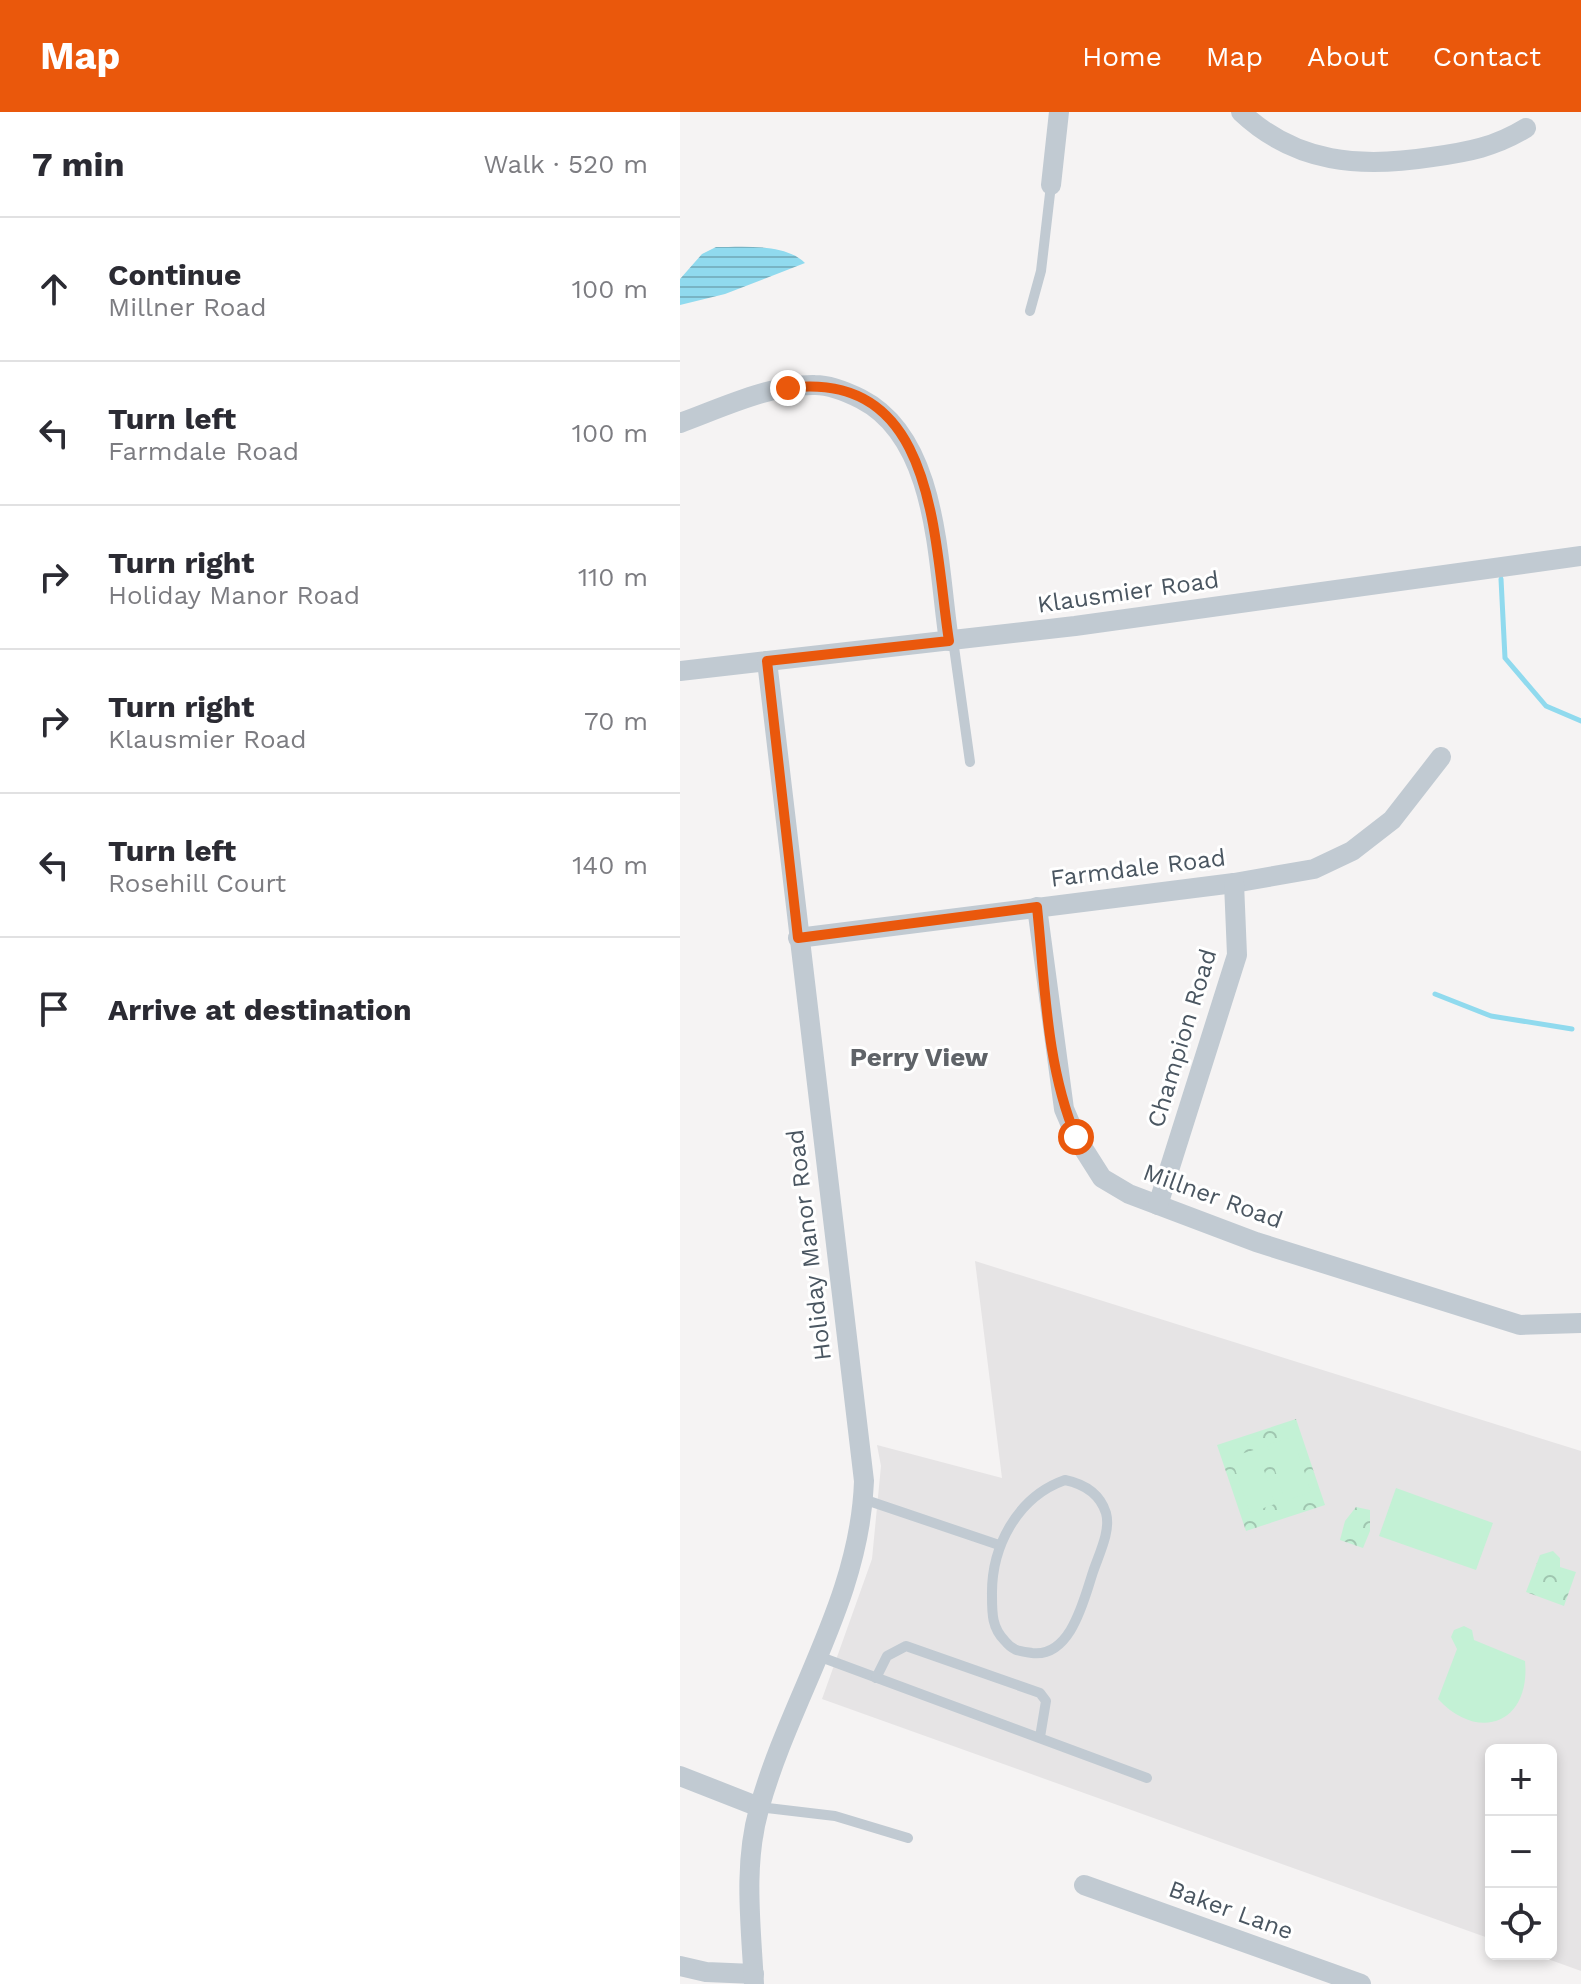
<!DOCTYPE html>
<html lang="en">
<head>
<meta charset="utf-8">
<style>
	:root { --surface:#fff; --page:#f7f7f7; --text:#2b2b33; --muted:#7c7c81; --line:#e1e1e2; --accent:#ea580c }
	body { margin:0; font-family:"Work Sans",sans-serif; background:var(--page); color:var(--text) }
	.controls { position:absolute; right:24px; bottom:24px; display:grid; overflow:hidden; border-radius:12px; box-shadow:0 4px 12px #0003 }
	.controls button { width:72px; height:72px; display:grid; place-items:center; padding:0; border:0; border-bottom:2px solid var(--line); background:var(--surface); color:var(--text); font:40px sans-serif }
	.stop { position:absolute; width:24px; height:24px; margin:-18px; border:6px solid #ea580c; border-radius:50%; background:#fff }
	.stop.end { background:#ea580c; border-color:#fff; box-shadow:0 2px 8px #0008 }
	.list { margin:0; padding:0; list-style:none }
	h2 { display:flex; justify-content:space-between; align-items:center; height:104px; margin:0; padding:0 32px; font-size:34px }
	h2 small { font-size:26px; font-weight:400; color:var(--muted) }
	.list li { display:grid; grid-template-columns:52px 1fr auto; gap:24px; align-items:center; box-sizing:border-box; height:144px; padding:0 32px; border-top:2px solid var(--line) }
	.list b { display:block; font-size:30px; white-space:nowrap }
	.list p { margin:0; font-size:26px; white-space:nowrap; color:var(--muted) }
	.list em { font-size:26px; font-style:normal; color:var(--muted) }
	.icon { flex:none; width:44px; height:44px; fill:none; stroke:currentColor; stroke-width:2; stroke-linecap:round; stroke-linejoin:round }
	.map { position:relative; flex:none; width:901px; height:1872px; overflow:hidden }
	header { display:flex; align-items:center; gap:48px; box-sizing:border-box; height:112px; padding:0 40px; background:var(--accent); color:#fff }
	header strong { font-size:38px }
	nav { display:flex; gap:44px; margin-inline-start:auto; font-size:28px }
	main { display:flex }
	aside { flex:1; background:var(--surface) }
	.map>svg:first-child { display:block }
</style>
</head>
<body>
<header>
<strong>Map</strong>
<nav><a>Home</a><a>Map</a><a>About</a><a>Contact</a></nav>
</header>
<main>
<aside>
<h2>7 min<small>Walk · 520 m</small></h2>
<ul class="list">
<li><svg class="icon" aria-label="ahead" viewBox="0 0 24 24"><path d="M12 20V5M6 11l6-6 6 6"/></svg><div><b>Continue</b><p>Millner Road</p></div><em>100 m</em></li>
<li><svg class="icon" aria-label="left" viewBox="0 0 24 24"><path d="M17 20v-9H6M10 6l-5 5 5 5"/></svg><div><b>Turn left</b><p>Farmdale Road</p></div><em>100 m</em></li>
<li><svg class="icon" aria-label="right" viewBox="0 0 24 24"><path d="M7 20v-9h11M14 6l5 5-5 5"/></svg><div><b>Turn right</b><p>Holiday Manor Road</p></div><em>110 m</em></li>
<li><svg class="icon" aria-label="right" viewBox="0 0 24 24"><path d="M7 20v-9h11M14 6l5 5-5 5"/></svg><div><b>Turn right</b><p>Klausmier Road</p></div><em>70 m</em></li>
<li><svg class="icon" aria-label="left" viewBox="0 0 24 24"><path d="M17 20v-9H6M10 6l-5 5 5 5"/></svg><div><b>Turn left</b><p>Rosehill Court</p></div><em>140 m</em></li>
<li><svg class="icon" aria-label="arrive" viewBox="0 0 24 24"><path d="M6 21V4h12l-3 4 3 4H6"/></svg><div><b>Arrive at destination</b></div></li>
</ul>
</aside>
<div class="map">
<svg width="901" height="1872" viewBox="0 0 901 1872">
	<defs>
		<pattern id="park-crowns" width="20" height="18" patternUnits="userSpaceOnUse" patternTransform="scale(2)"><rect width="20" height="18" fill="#c3f1d5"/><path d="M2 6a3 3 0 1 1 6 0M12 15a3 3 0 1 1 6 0" fill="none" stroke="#a0c6b0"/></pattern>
		<pattern id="water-rules" width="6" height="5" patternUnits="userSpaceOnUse" patternTransform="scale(2)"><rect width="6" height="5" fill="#90daee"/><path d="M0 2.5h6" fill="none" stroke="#78b4c4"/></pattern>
	</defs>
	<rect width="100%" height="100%" fill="#f5f3f3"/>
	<path fill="#e6e4e5" d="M295,1149L901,1339V1859L854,1842H871V1638H811V1827L142,1587L192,1447L201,1354L197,1333L322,1366Z"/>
	<g fill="url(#park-crowns)">
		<path d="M616,1307L645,1393L566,1419L537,1333Z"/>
		<path d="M676,1395L690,1398V1419L683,1436L660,1428L665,1409Z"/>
		<path d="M873,1439L880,1446V1455L896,1460L884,1494L846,1480L860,1443Z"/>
	</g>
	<g fill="#c3f1d5">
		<path d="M613,1325L631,1380L605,1389L587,1333Z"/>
		<path d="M577,1337L595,1392L570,1401L551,1345Z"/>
		<path d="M716,1376L813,1411L796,1458L699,1424Z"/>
		<path d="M784,1514L792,1518L794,1528L845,1549C851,1610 800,1632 758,1587L777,1537L771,1525L774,1518Z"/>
	</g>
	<path fill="url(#water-rules)" d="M36,135C63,135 105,131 125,151L45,182L0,193V167L22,142Z"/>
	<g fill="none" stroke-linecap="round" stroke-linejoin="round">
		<g stroke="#90daee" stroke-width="5">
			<path d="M821,467L825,546L866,594L901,609"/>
			<path d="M755,882L811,904L892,917"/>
		</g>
		<g stroke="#c1cad2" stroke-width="10">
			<path d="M350,199L361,159L371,73"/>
			<path d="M273,528L290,650"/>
			<path d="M385,1368C404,1372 420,1382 426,1401C431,1419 419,1442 413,1460C404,1487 391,1546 352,1541C339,1539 333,1539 325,1529C312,1516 312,1502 312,1484C311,1435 337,1385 385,1368Z"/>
			<path d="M183,1387L319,1433"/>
			<path d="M138,1544L467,1666"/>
			<path d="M196,1566L207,1544L226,1534L360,1581L366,1589L360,1625"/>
			<path d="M79,1695L155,1704L228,1726"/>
		</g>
		<g stroke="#c1cad2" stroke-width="20">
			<path d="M561,0C616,52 681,56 752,45C788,40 815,35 846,16"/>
			<path d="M371,73L379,0"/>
			<path d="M0,311C41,296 91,272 135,273C151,273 167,280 181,287C259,327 257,451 269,529"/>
			<path d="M0,559L395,514L901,444"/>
			<path d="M357,795L384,997L396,1025L422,1066L449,1082L576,1130L840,1213L901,1211"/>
			<path d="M118,826L554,771L634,757L672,739L712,708L761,645"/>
			<path d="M478,1093L557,843L554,771"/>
			<path d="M0,1664L79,1695"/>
			<path d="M404,1773L681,1872"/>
			<path d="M0,1854L26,1860L74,1862"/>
			<path d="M74,1872C71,1814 63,1753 79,1697C110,1585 180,1488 184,1369L87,549"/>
		</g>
	</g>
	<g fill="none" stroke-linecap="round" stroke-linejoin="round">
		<path stroke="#ea580c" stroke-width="10" d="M108,276C257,257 253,426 269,529L87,549L118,826L357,795C365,871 366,954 396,1025"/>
	</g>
	<g text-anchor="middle" stroke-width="6" stroke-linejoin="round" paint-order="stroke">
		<g font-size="24" fill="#4a5661" stroke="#fff">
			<text transform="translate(448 480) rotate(-8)" y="8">Klausmier Road</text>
			<text transform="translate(458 756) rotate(-7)" y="8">Farmdale Road</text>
			<text transform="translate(502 926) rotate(-73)" y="8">Champion Road</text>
			<text transform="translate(533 1084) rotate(20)" y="8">Millner Road</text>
			<text transform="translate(129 1133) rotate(-97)" y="8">Holiday Manor Road</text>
			<text transform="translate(551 1798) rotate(20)" y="8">Baker Lane</text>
		</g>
		<g font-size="26" font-weight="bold" fill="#5f6368" stroke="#fff">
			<text x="239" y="954">Perry View</text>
		</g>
	</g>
</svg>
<div class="controls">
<button>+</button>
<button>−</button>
<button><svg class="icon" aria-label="locate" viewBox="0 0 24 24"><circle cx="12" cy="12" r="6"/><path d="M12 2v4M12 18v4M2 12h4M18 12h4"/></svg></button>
</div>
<div class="stop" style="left:396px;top:1025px"></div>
<div class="stop end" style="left:108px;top:276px"></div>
</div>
</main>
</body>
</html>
